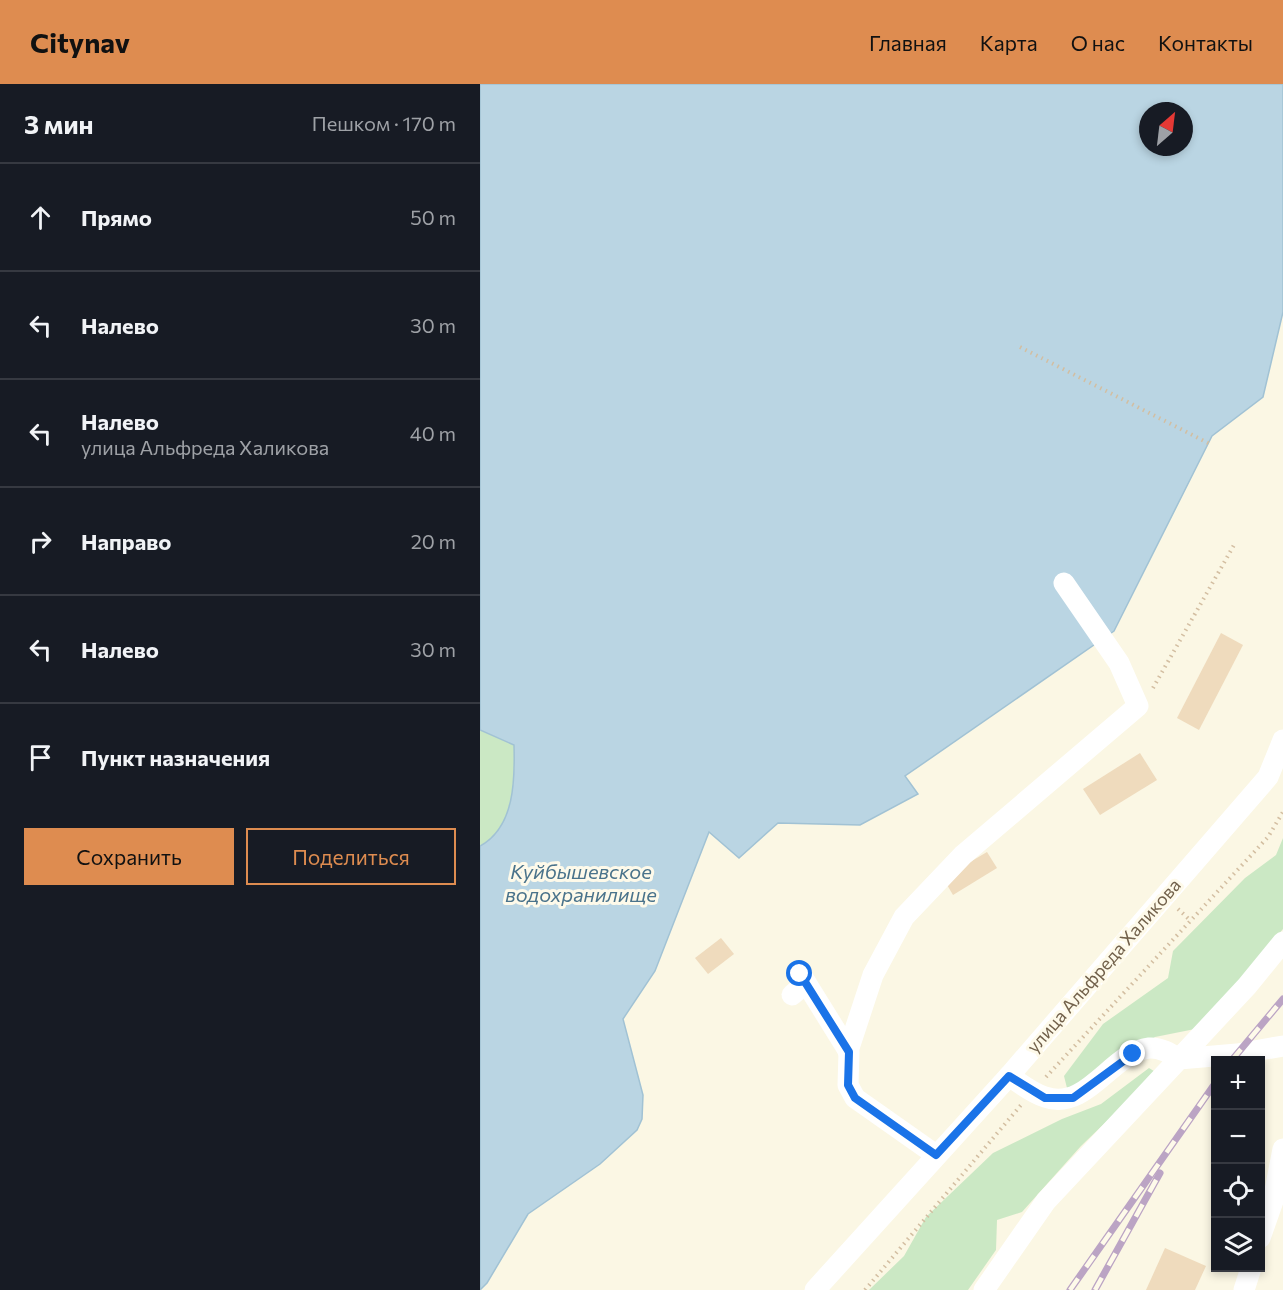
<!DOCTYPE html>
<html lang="ru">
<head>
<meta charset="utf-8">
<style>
	:root { --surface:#171b24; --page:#242831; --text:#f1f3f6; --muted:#9ea1a6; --line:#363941; --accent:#de8c50 }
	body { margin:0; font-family:Commissioner,sans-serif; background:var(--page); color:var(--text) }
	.controls { position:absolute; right:18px; bottom:18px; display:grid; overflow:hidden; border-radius:0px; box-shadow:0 3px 9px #0003 }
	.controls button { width:54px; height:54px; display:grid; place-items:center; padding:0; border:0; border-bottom:2px solid var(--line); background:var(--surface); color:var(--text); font:30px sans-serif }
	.compass { position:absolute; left:659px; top:18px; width:54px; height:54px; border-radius:50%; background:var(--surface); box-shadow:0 3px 9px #0003; rotate:28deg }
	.stop { position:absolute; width:18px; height:18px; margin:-14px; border:4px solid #1a73e8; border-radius:50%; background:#fff }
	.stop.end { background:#1a73e8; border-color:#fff; box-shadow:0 2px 6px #0008 }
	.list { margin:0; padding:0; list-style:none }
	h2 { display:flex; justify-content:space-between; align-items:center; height:78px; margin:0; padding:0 24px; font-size:26px }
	h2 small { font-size:20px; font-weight:400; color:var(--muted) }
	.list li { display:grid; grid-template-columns:39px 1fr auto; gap:18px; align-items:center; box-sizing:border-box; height:108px; padding:0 24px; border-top:2px solid var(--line) }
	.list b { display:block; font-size:22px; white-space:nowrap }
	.list p { margin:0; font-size:20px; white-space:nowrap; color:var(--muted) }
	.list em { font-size:20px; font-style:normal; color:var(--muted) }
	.actions { display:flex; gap:12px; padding:18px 24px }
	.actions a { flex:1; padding:14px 0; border:2px solid var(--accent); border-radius:0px; text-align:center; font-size:21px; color:var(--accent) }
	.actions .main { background:var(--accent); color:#111 }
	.icon { flex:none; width:33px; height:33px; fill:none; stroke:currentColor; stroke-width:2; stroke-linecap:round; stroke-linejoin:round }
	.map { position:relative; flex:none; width:803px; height:1206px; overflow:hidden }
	header { display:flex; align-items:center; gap:36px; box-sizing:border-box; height:84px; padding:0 30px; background:var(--accent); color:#111 }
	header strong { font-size:28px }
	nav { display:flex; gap:33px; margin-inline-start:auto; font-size:21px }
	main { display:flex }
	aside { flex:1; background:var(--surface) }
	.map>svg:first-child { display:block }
</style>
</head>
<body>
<header>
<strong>Citynav</strong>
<nav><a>Главная</a><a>Карта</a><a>О нас</a><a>Контакты</a></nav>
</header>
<main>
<aside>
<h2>3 мин<small>Пешком · 170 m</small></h2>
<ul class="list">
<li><svg class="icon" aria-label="ahead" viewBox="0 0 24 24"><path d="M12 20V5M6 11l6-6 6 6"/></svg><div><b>Прямо</b></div><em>50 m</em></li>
<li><svg class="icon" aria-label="left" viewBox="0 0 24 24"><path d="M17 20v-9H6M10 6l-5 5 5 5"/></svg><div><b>Налево</b></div><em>30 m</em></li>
<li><svg class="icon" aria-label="left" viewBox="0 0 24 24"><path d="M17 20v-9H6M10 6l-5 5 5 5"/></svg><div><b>Налево</b><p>улица Альфреда Халикова</p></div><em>40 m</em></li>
<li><svg class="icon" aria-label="right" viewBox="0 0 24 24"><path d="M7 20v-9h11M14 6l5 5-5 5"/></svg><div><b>Направо</b></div><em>20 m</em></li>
<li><svg class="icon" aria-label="left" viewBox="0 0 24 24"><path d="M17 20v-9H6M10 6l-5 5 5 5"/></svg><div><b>Налево</b></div><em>30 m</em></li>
<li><svg class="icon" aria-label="arrive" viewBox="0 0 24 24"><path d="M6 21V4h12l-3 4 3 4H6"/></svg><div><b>Пункт назначения</b></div></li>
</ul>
<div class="actions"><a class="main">Сохранить</a><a>Поделиться</a></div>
</aside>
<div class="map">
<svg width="803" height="1206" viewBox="0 0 803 1206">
	<rect width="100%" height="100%" fill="#fbf7e4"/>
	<g fill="#cbe8c4">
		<path d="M0,646L34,661C35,695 35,743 0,762Z"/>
		<path d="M803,754V845L720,944L675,953L597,1008L587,1004L584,992L623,940L688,894L693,867L765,794L796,771Z"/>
		<path d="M669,984L677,989L601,1062L542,1128L517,1136L516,1166L488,1206H389L424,1172L446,1133L513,1069L582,1035L621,1020Z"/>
	</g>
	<path fill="#bad5e3" stroke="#a1c2d4" stroke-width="1.5" fill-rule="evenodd" d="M0,0H803V228L783,313L732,352L634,547L425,692L438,710L380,741L298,739L259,774L229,748L175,887L143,935L163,1011L162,1035L157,1046L120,1080L48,1130L7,1199L0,1206V762C35,743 35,695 34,661L0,646ZM668,27H704V63H668Z"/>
	<g fill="#efdbbd">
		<path d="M741,549L763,561L719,646L697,634Z"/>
		<path d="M660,669L677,696L620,731L603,705Z"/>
		<path d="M507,768L517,784L473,811L463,794Z"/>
		<path d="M241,854L254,870L228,890L215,874Z"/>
		<path d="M685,1164L726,1182L715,1206H666Z"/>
	</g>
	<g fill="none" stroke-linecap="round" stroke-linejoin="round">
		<g stroke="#d3bea1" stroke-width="4" stroke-dasharray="1.5 4.5" stroke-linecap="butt">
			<path d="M540,263L732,361"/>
			<path d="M673,604L754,461"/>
			<path d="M698,825L711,837"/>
			<path d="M566,993L788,753L803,728"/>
			<path d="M385,1206L541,1021"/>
		</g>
		<g stroke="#fff" stroke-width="21">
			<path d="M320,889L369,968L368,1001L375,1014L456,1071"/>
			<path d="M312,911L326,899"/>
			<path d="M368,967L393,891L424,833L483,771L658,622L639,579L584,499"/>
			<path d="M529,992C540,999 552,1009 565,1013C607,1028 632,968 669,964C680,963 690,969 699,975L767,902L803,858"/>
			<path d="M780,1154L793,1117L803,1065"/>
			<path d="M335,1206L529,992L788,693L803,656"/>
			<path d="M504,1206L566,1117L699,975L757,970L803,962"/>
			<path d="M764,1206L771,1184"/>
		</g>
		<g stroke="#bba4c4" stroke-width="7">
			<g id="rail">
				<path d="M752,976L803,915"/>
				<path d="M590,1206L736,998"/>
				<path d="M615,1206L680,1089"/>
			</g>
		</g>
		<use href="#rail" stroke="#fefaea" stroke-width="4.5" stroke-dasharray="14" stroke-linecap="butt"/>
	</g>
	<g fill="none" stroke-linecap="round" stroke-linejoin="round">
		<path stroke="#1a73e8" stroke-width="8" d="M320,890L369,968L368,1001L375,1014L456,1071L529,992L565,1014H593L653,970"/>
	</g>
	<g text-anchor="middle" stroke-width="6" stroke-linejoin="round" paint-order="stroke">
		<g font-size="18" fill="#72614b" stroke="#fefaea">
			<text transform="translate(624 882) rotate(-49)" y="6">улица Альфреда Халикова</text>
		</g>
		<g font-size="20" font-style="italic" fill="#4a738b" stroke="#fefaea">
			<text x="101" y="795">Куйбышевское<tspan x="101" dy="23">водохранилище</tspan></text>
		</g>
	</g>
</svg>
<div class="controls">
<button>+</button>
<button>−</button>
<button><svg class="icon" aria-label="locate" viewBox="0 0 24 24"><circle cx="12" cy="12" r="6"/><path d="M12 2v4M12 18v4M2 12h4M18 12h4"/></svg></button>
<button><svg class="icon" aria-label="layers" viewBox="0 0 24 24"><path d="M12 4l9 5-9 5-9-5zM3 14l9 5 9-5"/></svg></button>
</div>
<svg class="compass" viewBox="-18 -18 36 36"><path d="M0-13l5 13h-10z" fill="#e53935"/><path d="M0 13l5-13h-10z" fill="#9ea1a6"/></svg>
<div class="stop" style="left:320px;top:890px"></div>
<div class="stop end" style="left:653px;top:970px"></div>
</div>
</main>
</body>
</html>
